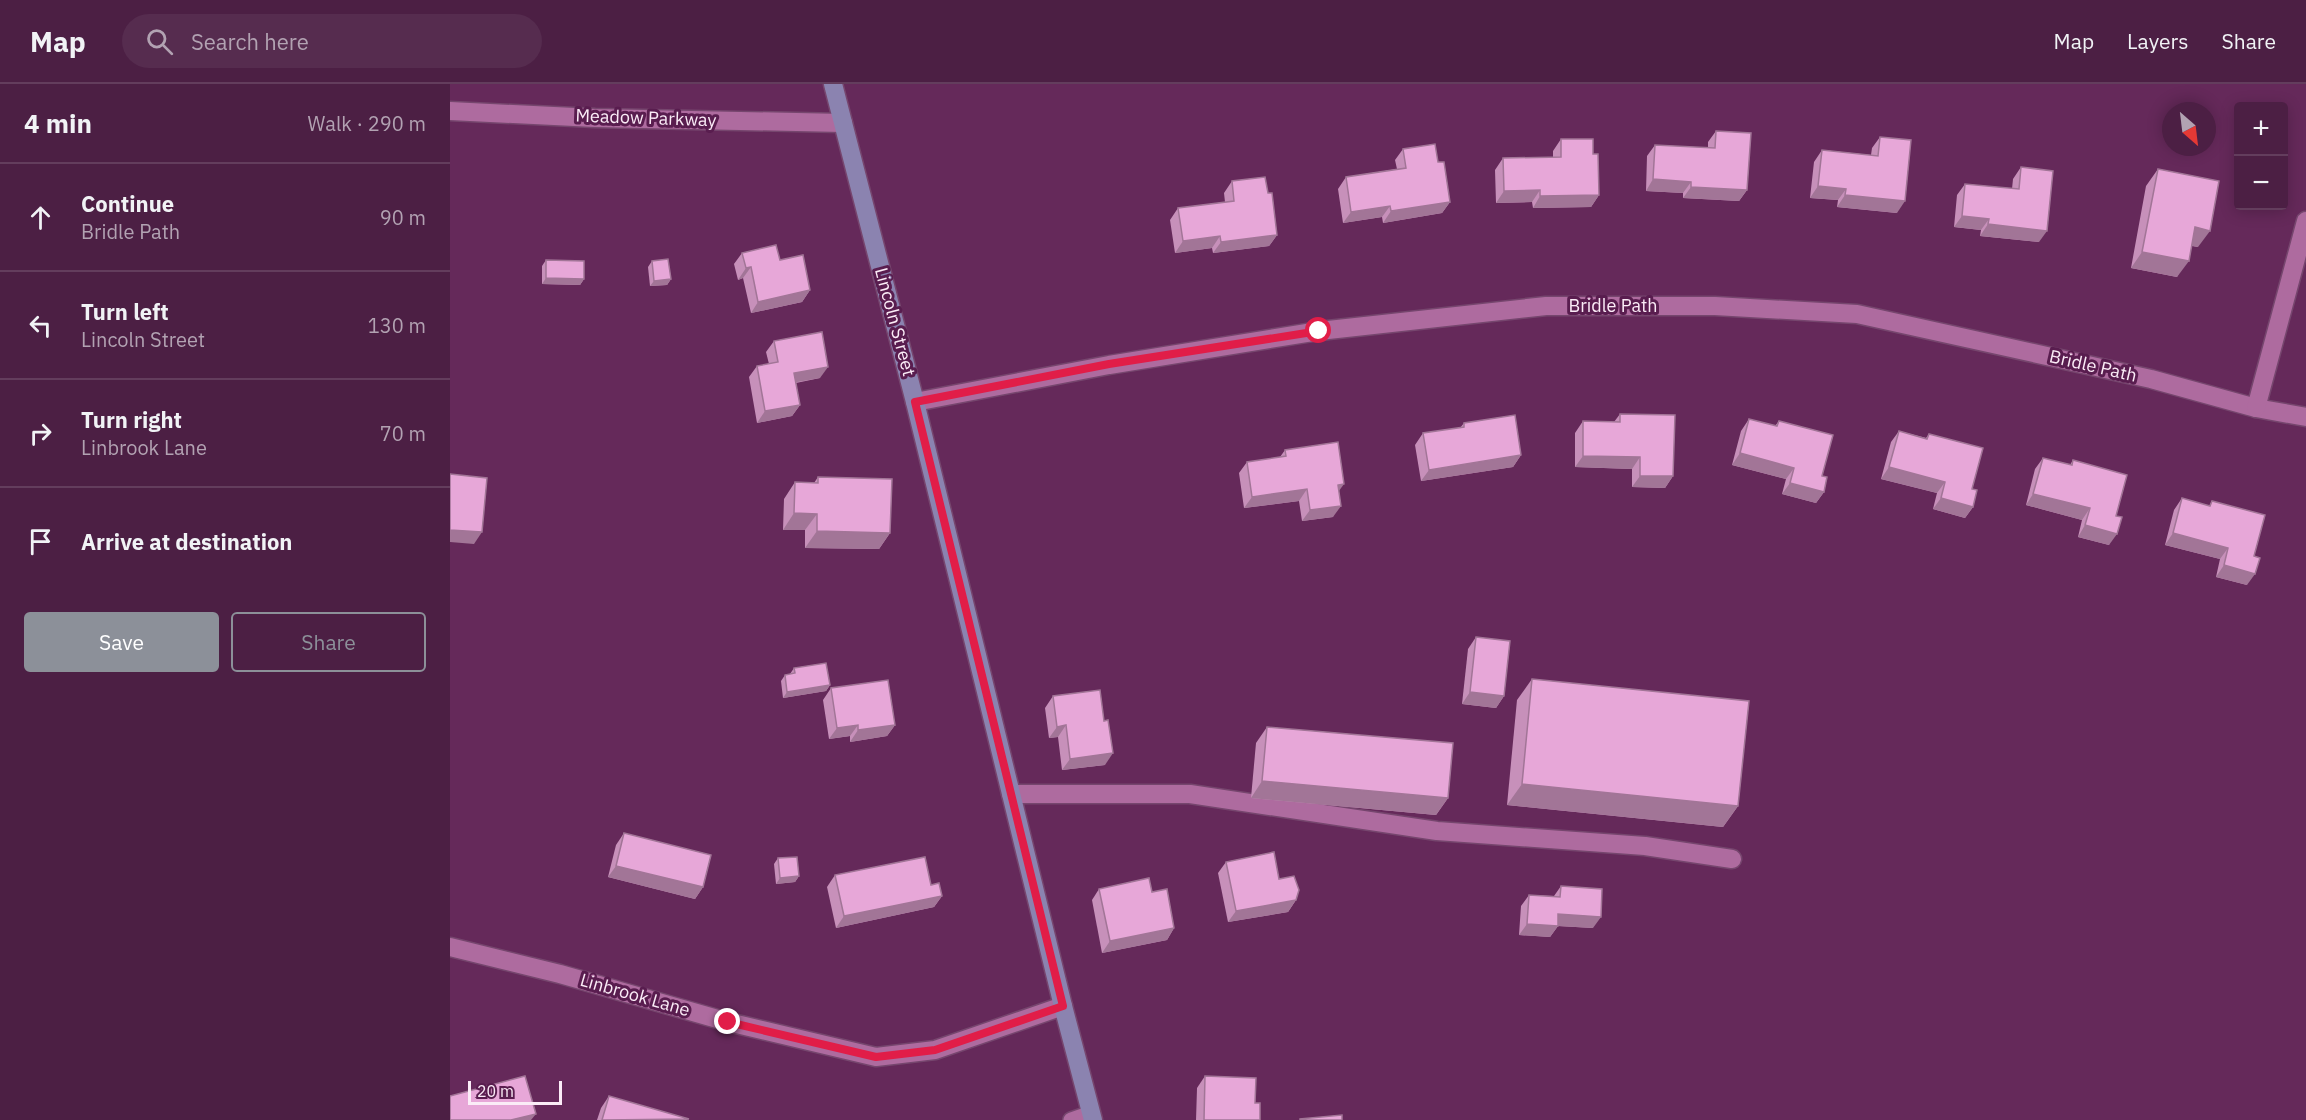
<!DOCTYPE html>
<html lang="en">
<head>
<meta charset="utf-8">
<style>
	:root { --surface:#4c1f44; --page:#562c4f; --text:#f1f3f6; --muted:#b2a2b2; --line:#633d5d; --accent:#8c9099 }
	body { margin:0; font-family:"IBM Plex Sans",sans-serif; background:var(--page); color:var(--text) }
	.controls { position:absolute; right:18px; top:18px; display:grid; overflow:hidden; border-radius:6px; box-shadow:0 3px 15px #0003 }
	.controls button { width:54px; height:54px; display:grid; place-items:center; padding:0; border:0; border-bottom:2px solid var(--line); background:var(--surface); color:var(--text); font:30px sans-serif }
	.compass { position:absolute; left:1712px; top:18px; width:54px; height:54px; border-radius:50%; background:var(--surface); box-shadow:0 3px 15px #0003; rotate:152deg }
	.scale { position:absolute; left:18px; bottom:15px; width:94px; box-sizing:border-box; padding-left:6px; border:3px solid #fbecf7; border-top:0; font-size:16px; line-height:21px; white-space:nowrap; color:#fbecf7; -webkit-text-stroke:4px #591d4f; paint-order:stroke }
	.stop { position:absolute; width:18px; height:18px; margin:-14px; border:4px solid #e11d48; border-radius:50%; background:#fff }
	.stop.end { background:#e11d48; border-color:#fff; box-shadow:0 2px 6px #0008 }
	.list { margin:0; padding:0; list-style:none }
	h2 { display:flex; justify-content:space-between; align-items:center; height:78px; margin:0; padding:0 24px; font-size:26px }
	h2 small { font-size:20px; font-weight:400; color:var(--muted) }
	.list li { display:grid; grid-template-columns:39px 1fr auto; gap:18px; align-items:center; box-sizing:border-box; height:108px; padding:0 24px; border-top:2px solid var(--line) }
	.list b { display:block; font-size:22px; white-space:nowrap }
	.list p { margin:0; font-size:20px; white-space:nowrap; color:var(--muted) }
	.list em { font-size:20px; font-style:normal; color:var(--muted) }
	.actions { display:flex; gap:12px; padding:18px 24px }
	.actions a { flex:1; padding:14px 0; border:2px solid var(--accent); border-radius:6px; text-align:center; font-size:21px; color:var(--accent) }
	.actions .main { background:var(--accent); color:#fff }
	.icon { flex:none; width:33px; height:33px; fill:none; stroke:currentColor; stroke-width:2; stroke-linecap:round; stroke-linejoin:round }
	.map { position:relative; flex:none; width:1856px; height:1036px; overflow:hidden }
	header { display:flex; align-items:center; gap:36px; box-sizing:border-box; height:84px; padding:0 30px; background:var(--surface); border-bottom:2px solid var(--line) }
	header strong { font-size:28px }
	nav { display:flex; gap:33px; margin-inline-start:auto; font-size:21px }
	.search { width:420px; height:54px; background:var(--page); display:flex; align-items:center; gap:15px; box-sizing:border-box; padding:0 21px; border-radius:33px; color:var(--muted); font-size:22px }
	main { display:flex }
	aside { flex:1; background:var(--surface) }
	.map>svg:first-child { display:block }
</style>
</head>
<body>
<header>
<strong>Map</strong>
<div class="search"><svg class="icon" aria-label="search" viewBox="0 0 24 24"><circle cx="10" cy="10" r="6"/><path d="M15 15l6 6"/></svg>Search here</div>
<nav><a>Map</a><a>Layers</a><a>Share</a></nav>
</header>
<main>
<aside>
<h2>4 min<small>Walk · 290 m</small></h2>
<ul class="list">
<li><svg class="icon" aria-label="ahead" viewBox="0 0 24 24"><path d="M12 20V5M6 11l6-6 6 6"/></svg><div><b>Continue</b><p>Bridle Path</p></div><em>90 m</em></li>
<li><svg class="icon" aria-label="left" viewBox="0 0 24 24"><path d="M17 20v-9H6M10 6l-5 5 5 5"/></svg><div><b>Turn left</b><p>Lincoln Street</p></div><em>130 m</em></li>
<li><svg class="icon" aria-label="right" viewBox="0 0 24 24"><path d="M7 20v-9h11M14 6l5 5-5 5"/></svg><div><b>Turn right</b><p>Linbrook Lane</p></div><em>70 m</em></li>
<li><svg class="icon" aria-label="arrive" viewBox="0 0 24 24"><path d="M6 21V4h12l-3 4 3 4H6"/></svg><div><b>Arrive at destination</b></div></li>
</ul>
<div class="actions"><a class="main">Save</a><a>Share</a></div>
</aside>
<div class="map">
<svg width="1856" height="1036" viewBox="0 0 1856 1036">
	<rect width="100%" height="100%" fill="#65295a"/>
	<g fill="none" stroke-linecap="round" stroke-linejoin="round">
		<g stroke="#76466e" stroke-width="18">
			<path id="lane" d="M621,1036L641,1029"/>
		</g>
		<g stroke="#76466e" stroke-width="21">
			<g id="street">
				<path d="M0,27L145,34L393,39"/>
				<path d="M465,318L659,281L869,247L1096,222H1265L1407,230L1701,295L1806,324L1856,333"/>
				<path d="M1806,324L1856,137"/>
				<path d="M561,710H740L987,747L1195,762L1282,775"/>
				<path d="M0,863L110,890L278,938L426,973L485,966L613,922"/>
			</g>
		</g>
		<g stroke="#76466e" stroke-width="21">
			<path id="secondary" d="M383,0L465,318L613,922L643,1036"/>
		</g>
		<use href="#lane" stroke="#ae6b9f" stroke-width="15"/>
		<use href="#street" stroke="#ae6b9f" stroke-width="18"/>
		<use href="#secondary" stroke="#8b83b0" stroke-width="18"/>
	</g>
	<g fill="#c790ba">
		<path d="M1266,47L1297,106L1289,117L1233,114V109L1196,107L1197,72L1205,61L1258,64V58Z"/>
		<path d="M1430,53L1447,129L1387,123L1388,116L1360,114L1364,78L1372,66L1421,71L1422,64Z"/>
		<path d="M1111,55L1143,70L1149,111L1141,123L1083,124L1082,118L1046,119L1045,86L1053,74L1103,73V67Z"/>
		<path d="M953,65L988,78L1000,118L992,129L933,139L932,133L893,139L888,105L896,93L947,85L945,76Z"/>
		<path d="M1571,83L1589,158L1530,152L1531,146L1504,143L1507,111L1515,100L1562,105L1563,95Z"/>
		<path d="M1708,85L1748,163L1742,162L1727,193L1681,184L1696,102Z"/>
		<path d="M782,97L818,109L827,151L819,162L763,169L762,164L725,169L720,136L728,124L775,118L774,109Z"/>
		<path d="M292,169L330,176L360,206L352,218L301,229L293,194L288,196L284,180Z"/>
		<path d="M96,176L134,195L130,201L92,200V182Z"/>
		<path d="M202,177L221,195L217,201L200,202L198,183Z"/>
		<path d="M324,257L370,294L346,299L350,321L342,332L307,339L299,293L307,282L319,280L316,268Z"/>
		<path d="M1170,330L1223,392L1215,404L1182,403V385L1125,383V349L1133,337L1164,338Z"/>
		<path d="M1299,335L1325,342L1329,337L1372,392L1374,408L1366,419L1332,410L1336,395L1282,381L1291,347Z"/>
		<path d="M1014,339L1071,371L1063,383L971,397L965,361L973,349L1010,344Z"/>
		<path d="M1449,347L1476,354L1479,350L1522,405L1523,423L1515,434L1483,425L1487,409L1431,395L1441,358Z"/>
		<path d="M835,366L889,407L883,433L852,437L849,417L794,424L789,389L797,378L830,373Z"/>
		<path d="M1593,374L1620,381L1623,376L1666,432L1659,461L1628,453L1632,436L1576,421L1585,385Z"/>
		<path d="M368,393L440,449L429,465L355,464V446H333L334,415L345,398L364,399Z"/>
		<path d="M1732,414L1759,422L1762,417L1797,501L1766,493L1770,475L1715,461L1724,426Z"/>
		<path d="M1026,553L1054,612L1046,624L1012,620L1018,565Z"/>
		<path d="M344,584L380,601L376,607L333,614L331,597L335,591L340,590Z"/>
		<path d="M1082,595L1288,722L1273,743L1057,721L1067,616Z"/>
		<path d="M381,604L445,641L437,652L400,658V652L379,655L373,616Z"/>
		<path d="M603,612L655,681L612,686L608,653L599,654L595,624Z"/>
		<path d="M817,643L998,714L986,731L801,714L806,659Z"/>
		<path d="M174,749L253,803L245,815L158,793L166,761Z"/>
		<path d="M328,774L349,792L345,798L326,800L324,780Z"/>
		<path d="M776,778L829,795L846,816L838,828L778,838L768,789Z"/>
		<path d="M385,791L481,801L492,812L484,823L386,844L377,803Z"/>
		<path d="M1111,802L1143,844L1108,842L1100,853L1069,851L1071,822L1079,811L1104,812Z"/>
		<path d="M649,805L702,808L724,844L717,856L652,869L642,816Z"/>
		<path d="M755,992L805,1019L810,1036H746L747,1004Z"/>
		<path d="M159,1012L239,1036H147L151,1024Z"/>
	</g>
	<g fill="#a27597">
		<path d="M1203,95L1241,98L1233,109L1196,107Z"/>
		<path d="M1368,102L1396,105L1388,116L1360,114Z"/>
		<path d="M1241,103L1297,106L1289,117L1233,114Z"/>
		<path d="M1090,106L1082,118L1046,119L1054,107Z"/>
		<path d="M1149,111L1141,123L1083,124L1090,112Z"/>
		<path d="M1395,111L1455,117L1447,129L1387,123Z"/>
		<path d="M1000,118L992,129L933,139L941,127Z"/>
		<path d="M940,122L932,133L893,139L901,128Z"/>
		<path d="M1512,132L1539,135L1531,146L1504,143Z"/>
		<path d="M1538,140L1597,147L1589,158L1530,152Z"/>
		<path d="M1745,143L1760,147L1748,163L1733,160Z"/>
		<path d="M827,151L819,162L763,169L771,158Z"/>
		<path d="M770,152L762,164L725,169L733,157Z"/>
		<path d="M1692,168L1739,177L1727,193L1681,184Z"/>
		<path d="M301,183L293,194L288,196L296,184Z"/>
		<path d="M96,194L134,195L130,201L92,200Z"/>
		<path d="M221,195L217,201L200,202L204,197Z"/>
		<path d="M360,206L352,218L301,229L308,218Z"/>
		<path d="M378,283L370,294L336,300L344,289Z"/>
		<path d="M350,321L342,332L307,339L315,327Z"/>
		<path d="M1290,369L1344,384L1336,395L1282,381Z"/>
		<path d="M1071,371L1063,383L971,397L979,386Z"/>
		<path d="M1133,372L1190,373L1182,385L1125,383Z"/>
		<path d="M1439,383L1495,398L1487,409L1431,395Z"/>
		<path d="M1190,392H1223L1215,404L1182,403Z"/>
		<path d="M1340,399L1374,408L1366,419L1332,410Z"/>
		<path d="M894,400L886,411L888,401Z"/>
		<path d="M857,405L849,417L794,424L802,413Z"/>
		<path d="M1583,410L1640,424L1632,436L1576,421Z"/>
		<path d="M1491,414L1523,423L1515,434L1483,425Z"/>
		<path d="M891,422L883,433L852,437L860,426Z"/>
		<path d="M344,429L367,430L355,446H333Z"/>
		<path d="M1635,441L1667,450L1659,461L1628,453Z"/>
		<path d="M0,446L32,448L24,460L0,458Z"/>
		<path d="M367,447L440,449L429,465L355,464Z"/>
		<path d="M1723,449L1778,464L1770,475L1715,461Z"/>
		<path d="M1774,481L1805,490L1797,501L1766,493Z"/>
		<path d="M380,601L376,607L333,614L337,608Z"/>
		<path d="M1020,608L1054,612L1046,624L1012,620Z"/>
		<path d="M408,641L400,652L379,655L387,644Z"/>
		<path d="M445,641L437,652L400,658L408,646Z"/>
		<path d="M616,641L608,653L599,654L607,643Z"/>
		<path d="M663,669L655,681L612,686L620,675Z"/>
		<path d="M812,697L998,714L986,731L801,714Z"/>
		<path d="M1072,700L1288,722L1273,743L1057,721Z"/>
		<path d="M166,782L253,803L245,815L158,793Z"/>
		<path d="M349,792L345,798L326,800L330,794Z"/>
		<path d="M492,812L484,823L386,844L394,832Z"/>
		<path d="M846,816L838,828L778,838L786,827Z"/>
		<path d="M1108,830L1151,833L1143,844L1108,842L1100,853L1069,851L1077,840Z"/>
		<path d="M724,844L717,856L652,869L660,857Z"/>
		<path d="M86,1030L81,1036H61Z"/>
	</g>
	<g fill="#e7a7d8" stroke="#a27597" stroke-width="1.5">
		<path d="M1266,47L1301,49L1297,106L1241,103V98L1203,95L1205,61L1265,64Z"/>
		<path d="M1430,53L1461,56L1455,117L1395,111L1396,105L1368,102L1372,66L1428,72Z"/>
		<path d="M1111,55H1143V70H1148L1149,111L1090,112V106L1054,107L1053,74L1111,73Z"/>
		<path d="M985,60L988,78H994L1000,118L941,127L940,122L901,128L896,93L956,84L953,65Z"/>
		<path d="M1571,83L1603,87L1597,147L1538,140L1539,135L1512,132L1515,100L1569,105Z"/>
		<path d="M1708,85L1769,97L1760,147L1745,143L1739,177L1692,168Z"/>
		<path d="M815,93L818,109H822L827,151L771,158L770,152L733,157L728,124L784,117L782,97Z"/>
		<path d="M326,161L330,176L353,171L360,206L308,218L301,183L296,184L292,169Z"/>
		<path d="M218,175L221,195L204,197L202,177Z"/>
		<path d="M96,176L134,177V195L96,194Z"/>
		<path d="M372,248L378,283L344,289L350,321L315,327L307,282L328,278L324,257Z"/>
		<path d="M1170,330L1225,331L1223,392H1190V373L1133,372V337L1170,338Z"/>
		<path d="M1065,331L1071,371L979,386L973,349L1014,343V339Z"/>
		<path d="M1299,335L1327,342L1329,337L1383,351L1372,392L1377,393L1374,408L1340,399L1344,384L1290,369Z"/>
		<path d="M1449,347L1477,355L1479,350L1533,364L1522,405L1527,406L1523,423L1491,414L1495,398L1439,383Z"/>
		<path d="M888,358L894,400L888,401L891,422L860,426L857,405L802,413L797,378L836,372L835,366Z"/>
		<path d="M1593,374L1622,381L1623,376L1677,391L1666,432L1672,433L1667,450L1635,441L1640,424L1583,410Z"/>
		<path d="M0,390L37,394L32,448L0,446Z"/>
		<path d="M368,393L442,395L440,449L367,447V430L344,429L345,398L368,399Z"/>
		<path d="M1732,414L1760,422L1762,417L1815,431L1804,472L1810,474L1805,490L1774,481L1778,464L1723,449Z"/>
		<path d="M1026,553L1060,557L1054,612L1020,608Z"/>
		<path d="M376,579L380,601L337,608L335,591L345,589L344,584Z"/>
		<path d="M1082,595L1299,617L1288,722L1072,700Z"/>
		<path d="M438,596L445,641L408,646V641L387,644L381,604Z"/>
		<path d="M650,606L654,637L658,636L663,669L620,675L616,641L607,643L603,612Z"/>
		<path d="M817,643L1003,659L998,714L812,697Z"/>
		<path d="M174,749L261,771L253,803L166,782Z"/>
		<path d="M824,768L829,795L844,792L849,806L846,816L786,827L776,778Z"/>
		<path d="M347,773L349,792L330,794L328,774Z"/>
		<path d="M475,773L481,801L489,799L492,812L394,832L385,791Z"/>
		<path d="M699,794L702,808L717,805L724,844L660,857L649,805Z"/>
		<path d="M1111,802L1152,805L1151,833L1108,830V842L1077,840L1079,811L1110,813Z"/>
		<path d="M75,992L86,1030L61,1036H0V1012Z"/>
		<path d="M755,992L806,994L805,1019H810V1036H754Z"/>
		<path d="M159,1012L239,1035L152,1036Z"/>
		<path d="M892,1031V1036H850V1035Z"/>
	</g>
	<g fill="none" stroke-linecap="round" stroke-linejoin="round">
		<path stroke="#e11d48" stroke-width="8" d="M278,938L426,973L485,966L613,922L465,318L659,280L869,247"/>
	</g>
	<g text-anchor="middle" stroke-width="6" stroke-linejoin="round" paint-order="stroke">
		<g font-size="18" fill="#fbecf7" stroke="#591d4f">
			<text transform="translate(196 34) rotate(2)" y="6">Meadow Parkway</text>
			<text x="1163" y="228">Bridle Path</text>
			<text transform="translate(445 238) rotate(75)" y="6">Lincoln Street</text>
			<text transform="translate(1643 282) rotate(13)" y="6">Bridle Path</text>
			<text transform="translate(185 911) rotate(16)" y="6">Linbrook Lane</text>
		</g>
	</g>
</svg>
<div class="controls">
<button>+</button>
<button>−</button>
</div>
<svg class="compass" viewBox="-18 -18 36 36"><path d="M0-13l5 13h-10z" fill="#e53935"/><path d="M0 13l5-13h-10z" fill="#b2a2b2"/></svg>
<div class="scale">20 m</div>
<div class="stop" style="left:869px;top:247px"></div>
<div class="stop end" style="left:278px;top:938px"></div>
</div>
</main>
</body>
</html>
